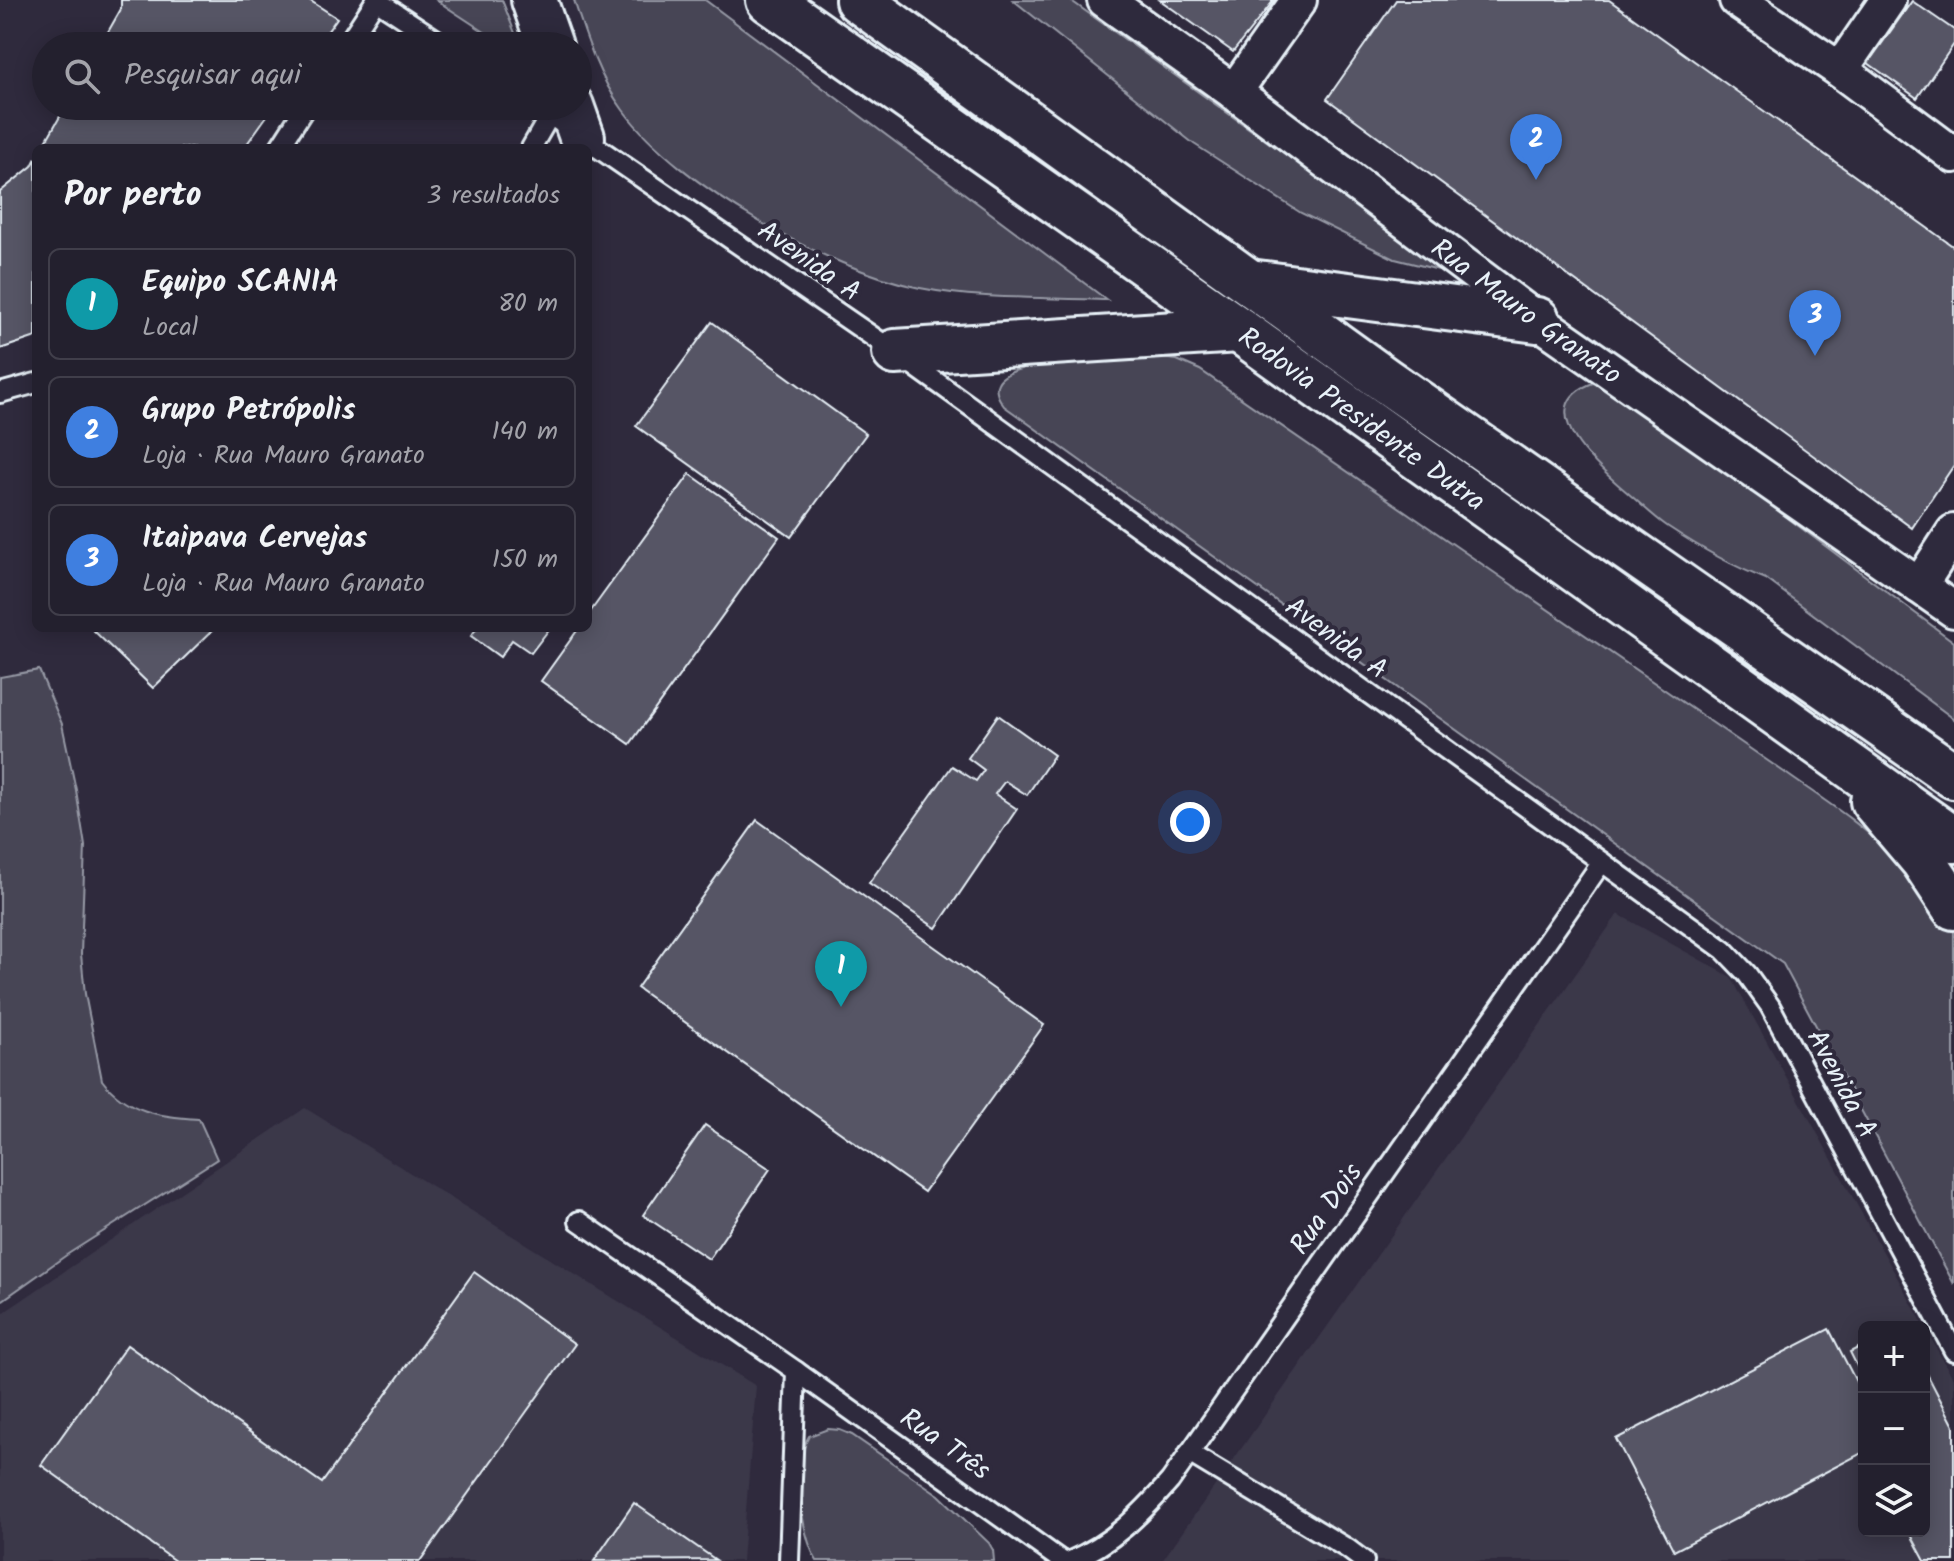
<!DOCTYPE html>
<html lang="pt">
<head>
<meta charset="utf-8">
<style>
	:root { --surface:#23202e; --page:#2b2836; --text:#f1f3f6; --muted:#a3a3aa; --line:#403e4a; --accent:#b45309 }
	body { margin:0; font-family:Kalam,sans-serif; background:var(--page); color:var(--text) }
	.controls { position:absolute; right:24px; bottom:24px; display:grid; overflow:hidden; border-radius:12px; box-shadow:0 4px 20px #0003 }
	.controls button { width:72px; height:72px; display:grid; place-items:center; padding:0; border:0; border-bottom:2px solid var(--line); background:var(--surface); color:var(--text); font:40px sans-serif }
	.you { position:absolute; left:1190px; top:822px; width:28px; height:28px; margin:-20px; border:6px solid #fff; border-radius:50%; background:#1a73e8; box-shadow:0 0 0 12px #1a73e833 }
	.badge { display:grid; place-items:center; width:52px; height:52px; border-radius:50%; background:var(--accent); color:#fff; font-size:26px; font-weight:700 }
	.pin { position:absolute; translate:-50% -66px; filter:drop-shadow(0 2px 4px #0008) }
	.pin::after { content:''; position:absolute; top:42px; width:28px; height:24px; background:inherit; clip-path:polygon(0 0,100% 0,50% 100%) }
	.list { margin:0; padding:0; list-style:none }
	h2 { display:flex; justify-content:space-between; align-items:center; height:104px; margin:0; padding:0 32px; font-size:34px }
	h2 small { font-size:26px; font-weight:400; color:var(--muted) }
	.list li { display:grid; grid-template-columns:52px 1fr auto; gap:24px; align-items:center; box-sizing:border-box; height:112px; margin:0 16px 16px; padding:0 16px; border:2px solid var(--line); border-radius:12px }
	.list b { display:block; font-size:30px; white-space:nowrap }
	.list p { margin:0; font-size:26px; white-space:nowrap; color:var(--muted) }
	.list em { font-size:26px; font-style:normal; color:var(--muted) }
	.icon { flex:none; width:44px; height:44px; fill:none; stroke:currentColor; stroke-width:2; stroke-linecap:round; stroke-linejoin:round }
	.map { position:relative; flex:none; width:1954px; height:1561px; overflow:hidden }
	.search { position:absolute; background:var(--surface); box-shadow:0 4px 20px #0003; left:32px; top:32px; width:560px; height:88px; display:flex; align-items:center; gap:20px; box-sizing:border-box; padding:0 28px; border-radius:44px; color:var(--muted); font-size:30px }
	.panel { position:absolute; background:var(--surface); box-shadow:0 4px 20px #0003; left:32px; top:144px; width:560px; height:488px; border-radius:12px }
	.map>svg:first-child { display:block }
</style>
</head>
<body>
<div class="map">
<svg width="1954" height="1561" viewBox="0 0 1954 1561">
	<rect width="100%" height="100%" fill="#2f2a3d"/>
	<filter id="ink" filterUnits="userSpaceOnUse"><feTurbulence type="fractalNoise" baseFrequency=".0125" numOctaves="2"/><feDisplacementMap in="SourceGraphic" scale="16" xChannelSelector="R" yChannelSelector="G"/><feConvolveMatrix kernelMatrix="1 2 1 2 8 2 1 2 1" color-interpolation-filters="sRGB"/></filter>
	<g filter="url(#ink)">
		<g fill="#3b3749" fill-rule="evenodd">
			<path d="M1618,914L1731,977L1954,1380V1561H1162ZM1864,1327H1924V1531H1864Z"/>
			<path d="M305,1108L756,1386L742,1561H0V1315Z"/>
		</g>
		<g fill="#464455" stroke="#979aa6" stroke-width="2">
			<path d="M436,0H502L520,46H506Z"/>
			<path d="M574,0H705L1107,300C1046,297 980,300 920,288C827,269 680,187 623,110C599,78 586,38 574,0Z"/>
			<path d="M1013,0H1070L1451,273L1395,259L1301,213L1194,144Z"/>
			<path d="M1145,356L1177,360L1200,370L1784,772C1819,797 1858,821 1889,852C1913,876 1934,903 1954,930V1284L1783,964L1004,406C999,399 994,391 998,383C1009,358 1118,358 1145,356Z"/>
			<path d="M1593,383L1608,384L1954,642V719L1766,579C1732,566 1697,546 1667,526C1654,517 1642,505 1629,494C1603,472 1526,408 1593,383Z"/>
			<path d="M39,670L62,724L76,790L85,846L81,954L85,994L102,1080C126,1112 161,1117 199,1119L217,1159L68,1254L0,1302V677Z"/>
			<path d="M828,1429L840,1430L852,1435L939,1495L989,1543L993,1550L994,1561H817C800,1534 793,1464 809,1436Z"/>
		</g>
		<g fill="#575565" stroke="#e8f1f8" stroke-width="2">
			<path d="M121,0H309L337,18L317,46H100L121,9Z"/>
			<path d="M1160,0H1274L1233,52Z"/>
			<path d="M1396,0H1609L1954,247V465L1912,528L1327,99Z"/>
			<path d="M1912,1L1954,30V44L1917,98L1868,63Z"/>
			<path d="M66,106H274L244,148H42Z"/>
			<path d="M36,158V337L0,349V192L32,166Z"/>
			<path d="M712,322L866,434L791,537L636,426Z"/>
			<path d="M690,474L779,537L630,744L541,681L579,628H588V615Z"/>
			<path d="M91,628H215L153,688Z"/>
			<path d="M477,628H550L531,653L512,640L500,657L471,636Z"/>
			<path d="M998,715L1054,755L1027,795L1005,781L995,794L1017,809L936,928L869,883L952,766L976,781L984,770L968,758Z"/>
			<path d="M757,820L1044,1025L924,1192L637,988Z"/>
			<path d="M705,1125L770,1169L709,1259L643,1215Z"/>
			<path d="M474,1272L575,1344L420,1561H175L41,1465L127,1345L322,1483Z"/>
			<path d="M1829,1329L1864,1397V1452L1674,1551L1616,1439Z"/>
			<path d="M1864,1345V1380L1850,1352Z"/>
			<path d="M1924,1368L1954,1426V1561H1925L1909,1531H1924Z"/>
			<path d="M634,1503L716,1560L594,1561Z"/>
		</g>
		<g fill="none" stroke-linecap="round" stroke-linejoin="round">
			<g stroke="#e8f1f8" stroke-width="24">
				<g id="service">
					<path d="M376,0L446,46"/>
					<path d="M346,46L376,0"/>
					<path d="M537,106L895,352L1724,950L1747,974L1770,1006L1954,1351"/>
					<path d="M279,148L306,106"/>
					<path d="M531,148L550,115"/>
					<path d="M0,393L36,383"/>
					<path d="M579,1221L796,1371L789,1561"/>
					<path d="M796,1371L1062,1561"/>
					<path d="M1189,1453L1348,1549L1364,1561"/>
					<path d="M1070,1561C1112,1544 1141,1514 1170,1481L1602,862"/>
				</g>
			</g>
			<g stroke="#e8f1f8" stroke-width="40">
				<g id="minor">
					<path id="s1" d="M1105,0L1234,92L1537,320L1954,610"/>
					<path d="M1737,0L1840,70L1954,155"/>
					<path d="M1840,70L1888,0"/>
					<path d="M1234,92L1299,0"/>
					<path d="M1919,586L1954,532"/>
				</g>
			</g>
			<g stroke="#e8f1f8" stroke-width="50">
				<g id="motorway">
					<path d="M534,0L550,46"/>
					<path id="s2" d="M769,0L1239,330L1954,840"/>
					<path d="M858,0L1385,380L1954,776"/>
					<path d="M571,106L582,137"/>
					<path d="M1257,283L1537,320"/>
					<path d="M895,352L1239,330"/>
					<path d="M1873,801L1923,860L1954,907"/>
				</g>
			</g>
			<use href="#service" stroke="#2f2a3d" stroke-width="18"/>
			<use href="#minor" stroke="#2f2a3d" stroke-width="34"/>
			<use href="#motorway" stroke="#2f2a3d" stroke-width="44"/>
		</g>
	</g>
	<g text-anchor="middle" stroke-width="8" stroke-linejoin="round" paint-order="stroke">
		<g font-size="28" fill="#e8f1f8" stroke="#2f2a3d">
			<text transform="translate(810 260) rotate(35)" y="10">Avenida A</text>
			<text dy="10" stroke="none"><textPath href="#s1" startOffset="524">Rua Mauro Granato</textPath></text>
			<text dy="10" stroke="none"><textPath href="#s2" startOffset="726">Rodovia Presidente Dutra</textPath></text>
			<text transform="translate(1337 637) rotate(36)" y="10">Avenida A</text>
			<text transform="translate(1843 1083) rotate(62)" y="10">Avenida A</text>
			<text transform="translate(1325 1208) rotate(-55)" y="10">Rua Dois</text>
			<text transform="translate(946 1443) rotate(35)" y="10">Rua Três</text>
		</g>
	</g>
</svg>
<div class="controls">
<button>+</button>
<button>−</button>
<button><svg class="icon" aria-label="layers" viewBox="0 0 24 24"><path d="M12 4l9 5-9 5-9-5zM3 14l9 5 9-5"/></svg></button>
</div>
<div class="you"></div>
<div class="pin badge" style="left:841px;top:1007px;background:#0f9aa8">1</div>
<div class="pin badge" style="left:1536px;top:180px;background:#3f7fe0">2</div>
<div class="pin badge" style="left:1815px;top:356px;background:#3f7fe0">3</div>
<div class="search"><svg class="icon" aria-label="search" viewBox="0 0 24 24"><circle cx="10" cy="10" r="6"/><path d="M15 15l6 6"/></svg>Pesquisar aqui</div>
<section class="panel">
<h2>Por perto<small>3 resultados</small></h2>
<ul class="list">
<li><span class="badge" style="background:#0f9aa8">1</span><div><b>Equipo SCANIA</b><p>Local</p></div><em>80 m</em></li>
<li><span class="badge" style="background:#3f7fe0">2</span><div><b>Grupo Petrópolis</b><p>Loja · Rua Mauro Granato</p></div><em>140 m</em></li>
<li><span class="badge" style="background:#3f7fe0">3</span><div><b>Itaipava Cervejas</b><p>Loja · Rua Mauro Granato</p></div><em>150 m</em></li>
</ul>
</section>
</div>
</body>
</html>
